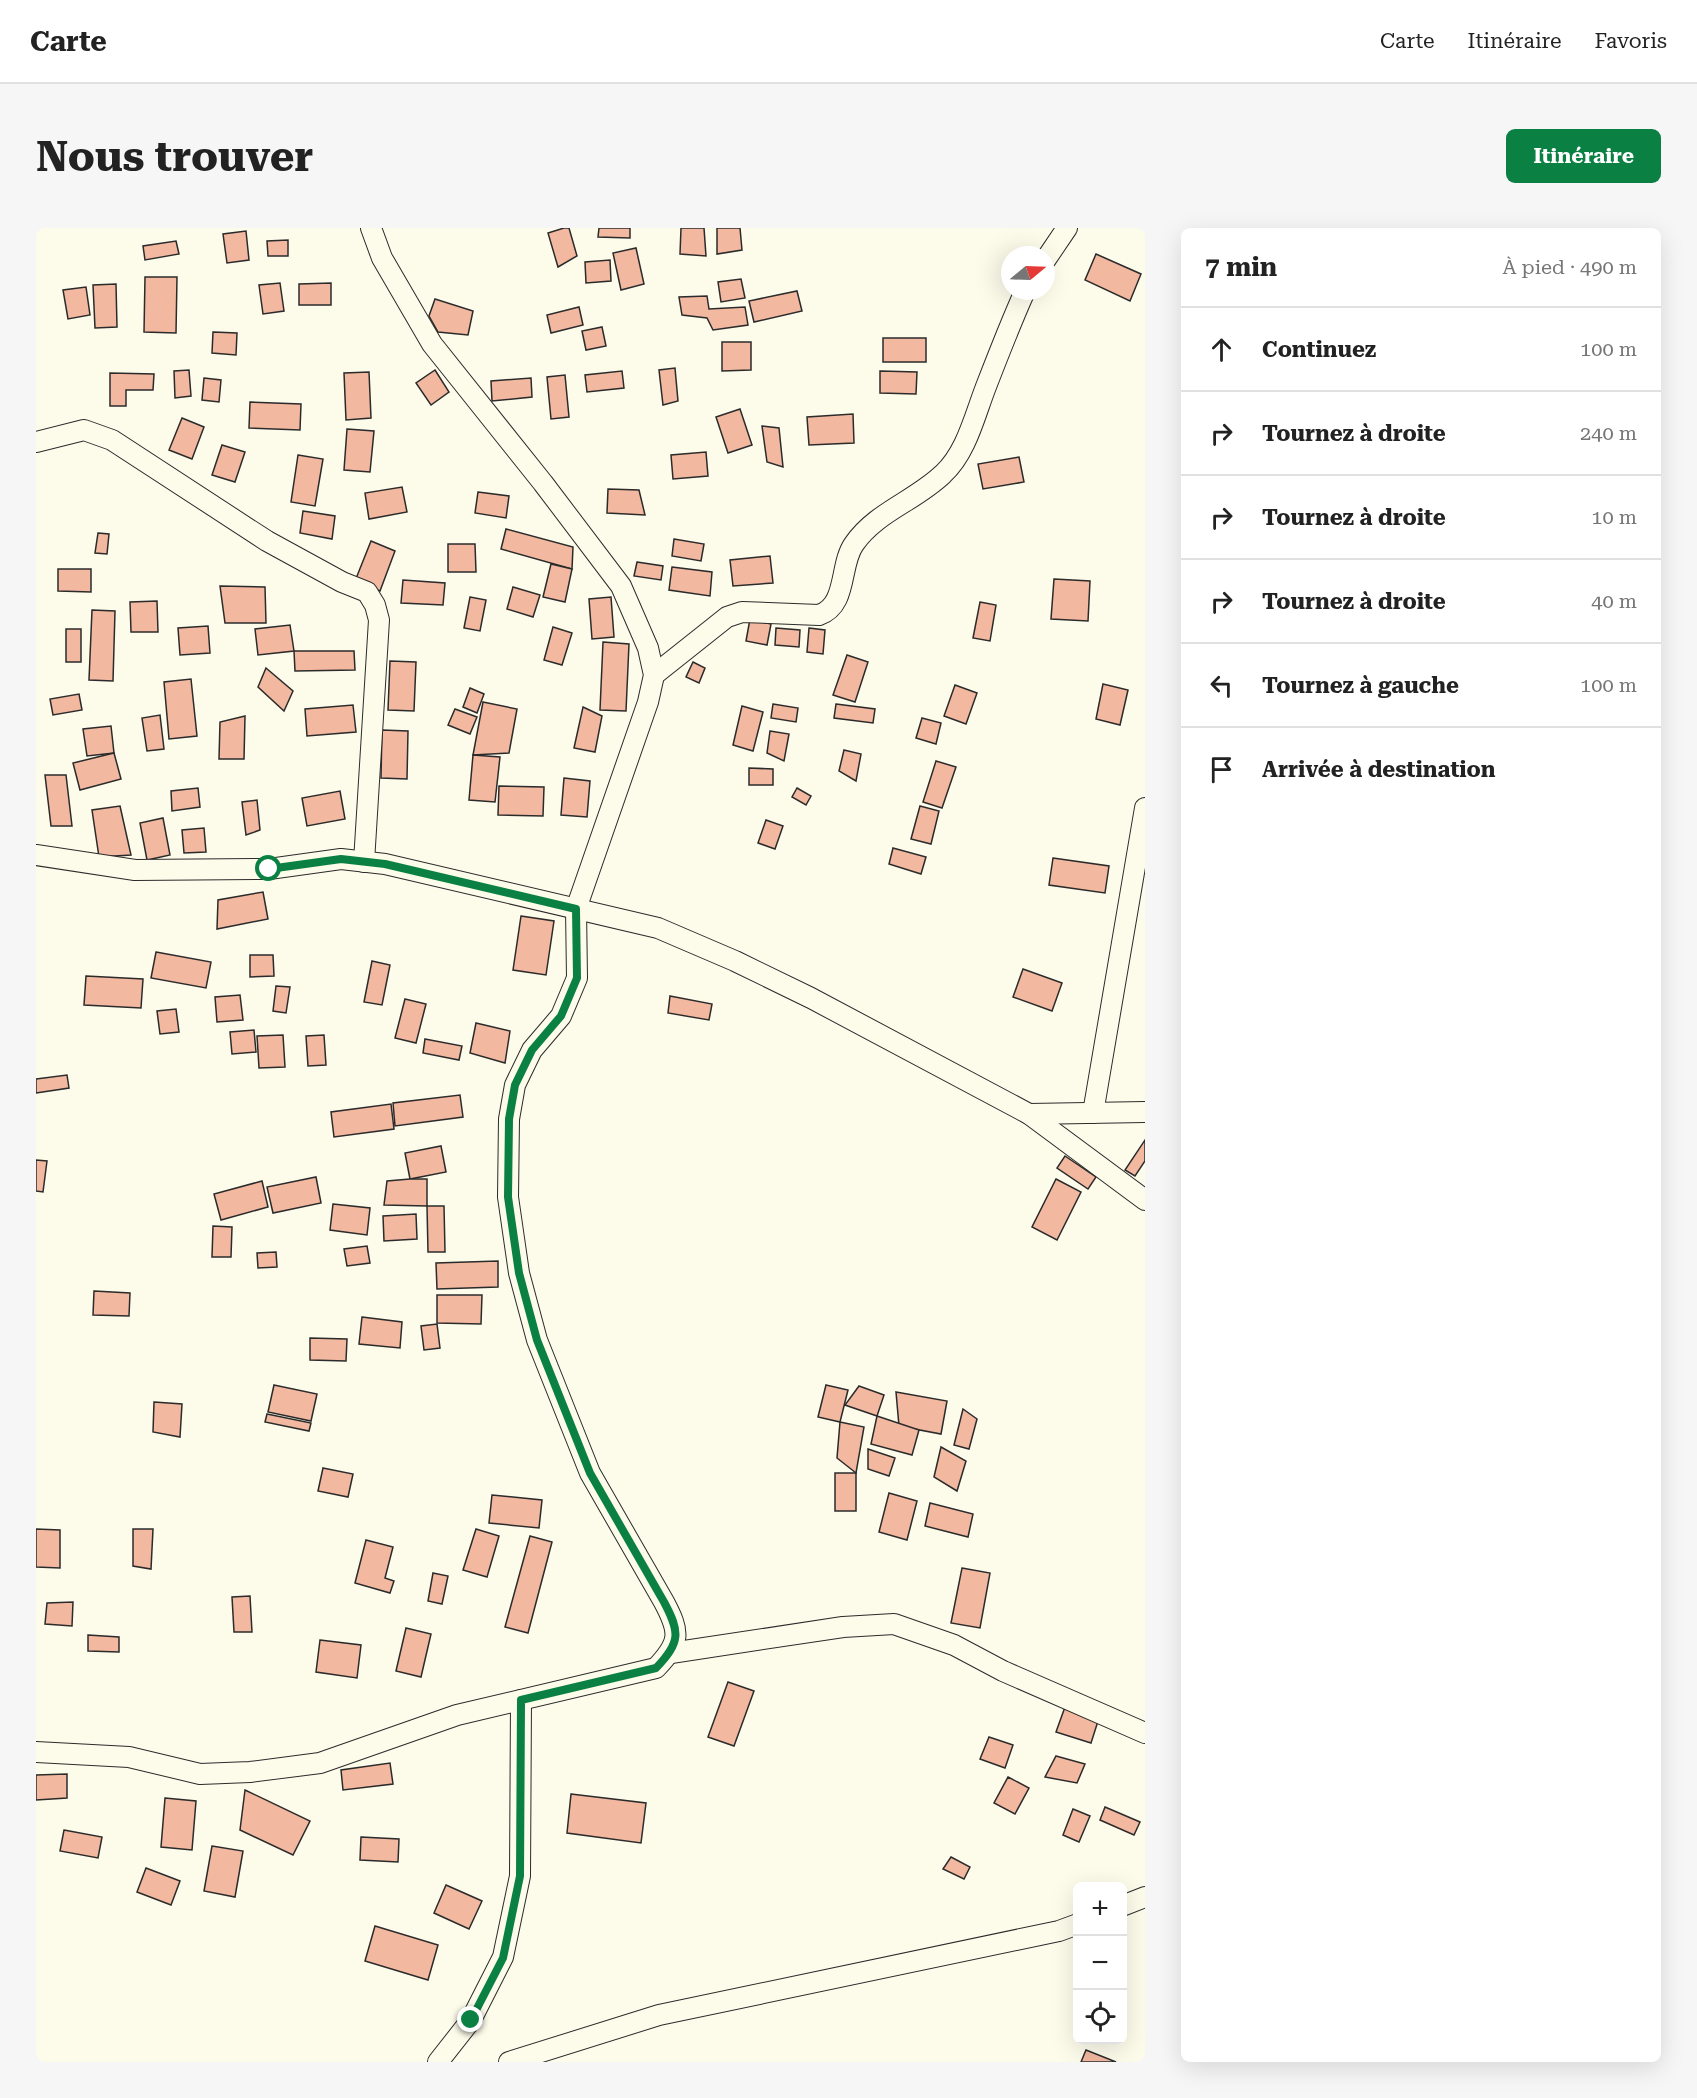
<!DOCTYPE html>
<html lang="fr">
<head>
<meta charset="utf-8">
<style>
	:root { --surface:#fff; --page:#f6f6f6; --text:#222; --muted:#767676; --line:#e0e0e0; --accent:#0b8043 }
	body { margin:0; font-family:"Roboto Serif",serif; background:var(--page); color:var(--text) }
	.controls { position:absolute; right:18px; bottom:18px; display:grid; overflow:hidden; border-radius:9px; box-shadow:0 6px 24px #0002 }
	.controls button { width:54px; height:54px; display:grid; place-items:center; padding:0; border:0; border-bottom:2px solid var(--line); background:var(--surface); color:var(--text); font:30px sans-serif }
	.compass { position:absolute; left:965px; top:18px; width:54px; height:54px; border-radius:50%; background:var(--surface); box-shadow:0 6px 24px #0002; rotate:71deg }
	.stop { position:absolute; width:18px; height:18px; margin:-14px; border:4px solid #0b8043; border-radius:50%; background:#fff }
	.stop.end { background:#0b8043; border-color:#fff; box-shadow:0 2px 6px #0008 }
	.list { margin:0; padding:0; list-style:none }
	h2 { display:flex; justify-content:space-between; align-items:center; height:78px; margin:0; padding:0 24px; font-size:26px }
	h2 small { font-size:20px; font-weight:400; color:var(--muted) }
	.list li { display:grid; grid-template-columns:39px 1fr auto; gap:18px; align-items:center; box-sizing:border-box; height:84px; padding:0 24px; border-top:2px solid var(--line) }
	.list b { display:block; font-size:22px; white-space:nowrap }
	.list em { font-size:20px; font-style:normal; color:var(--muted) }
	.icon { flex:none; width:33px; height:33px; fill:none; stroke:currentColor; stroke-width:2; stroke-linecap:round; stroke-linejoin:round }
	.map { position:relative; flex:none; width:1109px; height:1834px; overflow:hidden; border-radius:9px }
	header { display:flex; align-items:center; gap:36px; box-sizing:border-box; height:84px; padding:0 30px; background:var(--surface); border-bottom:2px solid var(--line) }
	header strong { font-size:28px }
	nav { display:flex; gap:33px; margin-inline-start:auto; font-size:21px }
	.intro { display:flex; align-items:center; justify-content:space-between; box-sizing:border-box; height:144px; padding:0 36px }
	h1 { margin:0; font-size:42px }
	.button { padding:15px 27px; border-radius:9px; background:var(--accent); color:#fff; font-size:21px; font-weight:700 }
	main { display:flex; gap:36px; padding:0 36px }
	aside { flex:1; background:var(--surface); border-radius:9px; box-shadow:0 6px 24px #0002 }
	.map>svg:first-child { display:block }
</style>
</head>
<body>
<header>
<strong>Carte</strong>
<nav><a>Carte</a><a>Itinéraire</a><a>Favoris</a></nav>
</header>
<div class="intro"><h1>Nous trouver</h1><a class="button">Itinéraire</a></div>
<main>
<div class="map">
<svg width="1109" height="1834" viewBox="0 0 1109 1834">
	<rect width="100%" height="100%" fill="#fdfbea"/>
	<g fill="#f2b8a0" stroke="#2b2b2b" stroke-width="1.5">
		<path d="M528,0H533L541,28L522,39L512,5Z"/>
		<path d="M563,0H594V10L562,9Z"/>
		<path d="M645,0H668L670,28L644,26Z"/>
		<path d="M681,0H704L706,22L681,26Z"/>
		<path d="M210,3L213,32L191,35L187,6Z"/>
		<path d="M252,12V28H232L231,13Z"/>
		<path d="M140,13L143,26L109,32L107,18Z"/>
		<path d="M600,20L608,56L585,62L577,25Z"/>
		<path d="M1060,26L1105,46L1094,73L1049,52Z"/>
		<path d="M574,32L575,53L550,55L549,34Z"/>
		<path d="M109,49H141L140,105L108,104Z"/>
		<path d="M705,51L709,70L685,74L682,54Z"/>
		<path d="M244,55L248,83L227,86L223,57Z"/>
		<path d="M295,55V77H263V56Z"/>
		<path d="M80,56L81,99L59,100L57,57Z"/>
		<path d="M50,59L54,87L32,91L27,62Z"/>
		<path d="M761,63L766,83L718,94L713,73Z"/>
		<path d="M671,68L673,81L709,79L712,97L677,102L671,90L646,87L643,69Z"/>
		<path d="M399,71L437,83L432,107L402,104L393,88Z"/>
		<path d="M543,79L547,97L515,105L511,87Z"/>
		<path d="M566,99L570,118L550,122L546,103Z"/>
		<path d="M177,104L201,105L200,127L176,125Z"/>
		<rect x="847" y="110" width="43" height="24"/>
		<path d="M686,114H715V142L686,143Z"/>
		<path d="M639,140L642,173L627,177L623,142Z"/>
		<path d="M153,142L155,168L139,170L138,143Z"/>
		<path d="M399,142L413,164L395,177L380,155Z"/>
		<path d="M586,143L588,160L551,164L549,147Z"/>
		<path d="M844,143L881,144L880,166L844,165Z"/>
		<path d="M333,144L335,190L310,192L308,145Z"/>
		<path d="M74,145L118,146L117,162H90V178H74Z"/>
		<path d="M529,147L533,189L515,191L511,149Z"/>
		<path d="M168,150L185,152L183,174L166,172Z"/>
		<path d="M495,150L496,169L456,173L455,153Z"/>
		<path d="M214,174L265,176L264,202L213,200Z"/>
		<path d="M704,181L716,217L692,225L680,189Z"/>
		<path d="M817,186L818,215L773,217L771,189Z"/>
		<path d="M146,190L168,199L156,231L133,222Z"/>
		<path d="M726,198L743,200L747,239L731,234Z"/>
		<path d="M311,201L338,203L334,244L308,242Z"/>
		<path d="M186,217L209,224L199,254L176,247Z"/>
		<path d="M670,224L672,248L637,251L635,227Z"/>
		<path d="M262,227L287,231L279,278L255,274Z"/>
		<path d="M983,229L988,254L947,261L942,236Z"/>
		<path d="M366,259L371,284L333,291L329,265Z"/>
		<path d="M572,261L603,262L609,287L571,285Z"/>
		<path d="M442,264L473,268L470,290L439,285Z"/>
		<path d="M267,283L299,288L296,311L264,305Z"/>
		<path d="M470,301L537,319L536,341L465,321Z"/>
		<path d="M62,305L73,306L71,326L59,325Z"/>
		<path d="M638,311L668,316L665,333L636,328Z"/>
		<path d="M335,313L359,323L344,363L319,353Z"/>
		<path d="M412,316H439L440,344H412Z"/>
		<path d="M734,328L737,355L697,358L694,332Z"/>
		<path d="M601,334L627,338L625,352L598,348Z"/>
		<path d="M515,336L536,341L529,374L507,369Z"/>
		<path d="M636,339L676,344L674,368L633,362Z"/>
		<path d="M22,341H55V364L22,363Z"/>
		<path d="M1018,351L1054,353L1052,393L1015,391Z"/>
		<path d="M367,352L409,355L407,377L365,375Z"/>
		<path d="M184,358L229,359L230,395H189Z"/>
		<path d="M477,359L504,367L497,389L471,381Z"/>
		<path d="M434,369L450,372L444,403L428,400Z"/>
		<path d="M575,369L578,409L556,411L553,371Z"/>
		<path d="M121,373L122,404H95L94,374Z"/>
		<path d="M944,374L960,377L954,413L937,410Z"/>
		<path d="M56,382L79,383L77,453L53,452Z"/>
		<path d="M714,391L735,396L731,417L710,413Z"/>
		<path d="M254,397L258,423L222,427L219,401Z"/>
		<path d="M172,398L174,425L144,427L142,400Z"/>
		<path d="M517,399L536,405L526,437L508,432Z"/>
		<path d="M740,400L764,402L763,419L739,417Z"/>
		<path d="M773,400L789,402L787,426L771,424Z"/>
		<rect x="30" y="401" width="15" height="33"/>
		<path d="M567,414L593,416L590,483L564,482Z"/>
		<path d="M258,423H318L319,442L259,443Z"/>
		<path d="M811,427L832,434L819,474L797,467Z"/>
		<path d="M354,433L380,434L378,483L352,482Z"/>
		<path d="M657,434L669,440L663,455L650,449Z"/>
		<path d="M230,440L257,463L248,483L222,459Z"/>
		<path d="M155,451L161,508L133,511L128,454Z"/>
		<path d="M1067,456L1092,462L1084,497L1060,491Z"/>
		<path d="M919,457L941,465L930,496L908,488Z"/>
		<path d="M434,460L448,466L441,485L427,479Z"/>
		<path d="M43,466L46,482L17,487L14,471Z"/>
		<path d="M447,474L481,481L473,525L437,527Z"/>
		<path d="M737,476L762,480L760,494L735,490Z"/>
		<path d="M800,476L839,481L837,495L798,490Z"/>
		<path d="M317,477L320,504L271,508L269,481Z"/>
		<path d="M706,478L727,484L717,523L697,517Z"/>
		<path d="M547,479L566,488L559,524L538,520Z"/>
		<path d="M419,481L441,489L434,506L412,497Z"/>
		<path d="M124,487L128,521L111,523L106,490Z"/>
		<path d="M209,488L208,531H183L184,494Z"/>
		<path d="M886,490L905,495L900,516L880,510Z"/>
		<path d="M75,498L78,525L51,528L47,501Z"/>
		<path d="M346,502L372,503L371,551L345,550Z"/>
		<path d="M734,503L753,506L748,533L731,525Z"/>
		<path d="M808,522L825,526L820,553L803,543Z"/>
		<path d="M78,525L85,551L44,562L37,535Z"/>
		<path d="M437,527L464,529L459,574L433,572Z"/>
		<path d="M900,533L920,539L906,580L887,574Z"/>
		<path d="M713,540L737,541V557H713Z"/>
		<path d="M9,547H30L36,598H15Z"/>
		<path d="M528,550L554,553L551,589L525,587Z"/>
		<path d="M463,558L508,559L507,588L462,587Z"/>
		<path d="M162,560L164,579L136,583L135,563Z"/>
		<path d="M761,560L775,568L770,577L756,569Z"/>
		<path d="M304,563L309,591L271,598L266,570Z"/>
		<path d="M221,572L224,602L210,607L206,574Z"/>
		<path d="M84,578L95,627L63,629L56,582Z"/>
		<path d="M884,578L903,583L895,616L875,611Z"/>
		<path d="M127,590L134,627L111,632L104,595Z"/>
		<path d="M730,592L747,598L739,621L722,615Z"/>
		<path d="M168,600L170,624L148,625L146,602Z"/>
		<path d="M857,620L890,629L885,646L853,636Z"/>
		<path d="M1017,630L1073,638L1069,665L1013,657Z"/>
		<path d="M227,664L232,691L181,701L182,672Z"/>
		<path d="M485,688L518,693L510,747L477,742Z"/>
		<path d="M120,724L175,734L170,760L115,750Z"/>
		<path d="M214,727H237L238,748L214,749Z"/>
		<path d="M336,733L354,737L346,777L328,774Z"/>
		<path d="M987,741L1026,755L1016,783L977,769Z"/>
		<path d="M50,748L107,751L105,780L48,777Z"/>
		<path d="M240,758L254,759L250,785L237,783Z"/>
		<path d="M204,767L207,792L181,794L179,769Z"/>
		<path d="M634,768L676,776L673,792L632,785Z"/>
		<path d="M369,771L390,776L380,815L359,810Z"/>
		<path d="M140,781L143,804L124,806L121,783Z"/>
		<path d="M440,795L474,803L469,835L434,825Z"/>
		<path d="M218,802L220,824L196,826L194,804Z"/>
		<path d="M247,807L249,839L223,840L221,808Z"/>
		<path d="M288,807L290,837L272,838L270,808Z"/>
		<path d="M389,811L426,818L423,832L387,825Z"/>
		<path d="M31,847L33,860L0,865V851Z"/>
		<path d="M424,867L427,889L359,898L357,875Z"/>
		<path d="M355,876L358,901L298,909L295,884Z"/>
		<path d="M1109,912V933L1099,948L1089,942Z"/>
		<path d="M405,918L410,944L374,951L369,925Z"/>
		<path d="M1029,928L1060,949L1052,961L1021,940Z"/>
		<path d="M0,932L11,933L7,964L0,963Z"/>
		<path d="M280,949L285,975L237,985L231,959Z"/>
		<path d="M374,951H391V978L348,977L351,953Z"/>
		<path d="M1020,951L1045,964L1021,1012L996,999Z"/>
		<path d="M226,953L232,979L185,992L178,966Z"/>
		<path d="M297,976L334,980L331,1007L294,1002Z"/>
		<path d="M391,978H408L409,1024H392Z"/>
		<path d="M380,986L381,1011L348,1013L347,988Z"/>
		<path d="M177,998L196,999L195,1029H176Z"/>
		<path d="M331,1018L334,1035L311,1038L308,1021Z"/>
		<path d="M240,1024L241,1039L222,1040L221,1025Z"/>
		<path d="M462,1033V1059L401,1061L400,1035Z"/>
		<path d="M58,1063L94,1065L93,1088L57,1087Z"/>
		<path d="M401,1067H446L445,1096L401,1095Z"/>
		<path d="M326,1089L366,1094L364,1120L323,1116Z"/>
		<path d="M401,1096L404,1120L388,1122L385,1098Z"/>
		<path d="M274,1110L311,1111L310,1133L274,1132Z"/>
		<path d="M238,1157L281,1166L275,1193L232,1184Z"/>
		<path d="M790,1157L812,1162L804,1194L782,1189Z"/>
		<path d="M823,1158L848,1167L841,1188L809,1177Z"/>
		<path d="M860,1164L911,1173L905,1206L863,1198Z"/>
		<path d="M118,1174L146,1176L144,1209L117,1204Z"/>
		<path d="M927,1181L941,1191L933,1221L918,1217Z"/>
		<path d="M231,1186L275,1195L273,1203L229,1194Z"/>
		<path d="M841,1188L883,1202L876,1227L835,1216Z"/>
		<path d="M804,1194L828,1199L820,1245L801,1230Z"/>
		<path d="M905,1219L930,1233L921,1263L898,1249Z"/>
		<path d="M832,1221L859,1230L853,1248L832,1241Z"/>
		<path d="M287,1240L317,1246L312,1269L282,1263Z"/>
		<rect x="799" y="1245" width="21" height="38"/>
		<path d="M853,1265L881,1273L871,1312L843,1304Z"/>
		<path d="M456,1267L506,1272L503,1300L453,1295Z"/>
		<path d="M894,1275L937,1286L932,1309L889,1298Z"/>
		<path d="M0,1301L24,1302V1340L0,1339Z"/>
		<path d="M97,1301H117L115,1341L97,1338Z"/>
		<path d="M440,1301L463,1308L451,1349L427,1342Z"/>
		<path d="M494,1308L516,1314L492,1405L469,1399Z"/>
		<path d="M330,1312L357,1319L349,1350L358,1353L354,1365L319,1355Z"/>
		<path d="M926,1340L954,1345L944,1400L915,1395Z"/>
		<path d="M397,1345L412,1348L406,1376L392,1373Z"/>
		<path d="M214,1368L216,1404H198L196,1369Z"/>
		<path d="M37,1374L36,1398L9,1396L11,1375Z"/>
		<path d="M370,1400L395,1406L385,1449L360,1443Z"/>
		<path d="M52,1407L83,1409V1424L52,1423Z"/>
		<path d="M284,1412L325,1417L321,1450L280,1444Z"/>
		<path d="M692,1454L718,1463L698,1518L672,1509Z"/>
		<path d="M1029,1479L1063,1490L1055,1515L1020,1504Z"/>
		<path d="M953,1509L977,1517L969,1540L944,1531Z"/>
		<path d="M1020,1528L1049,1536L1041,1555L1009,1549Z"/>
		<path d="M354,1535L357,1556L307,1562L305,1542Z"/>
		<path d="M31,1546V1570L0,1572V1547Z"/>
		<path d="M972,1549L993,1560L979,1586L958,1575Z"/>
		<path d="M209,1562L274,1593L257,1627L204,1602Z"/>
		<path d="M535,1566L610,1575L605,1615L531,1605Z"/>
		<path d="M129,1570L160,1573L156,1622L125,1619Z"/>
		<path d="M1069,1579L1104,1594L1098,1607L1064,1592Z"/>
		<path d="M1037,1581L1054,1588L1043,1614L1027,1607Z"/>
		<path d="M28,1602L66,1609L62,1630L24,1623Z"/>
		<path d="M325,1609L363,1611L362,1634L324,1632Z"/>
		<path d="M176,1618L207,1623L199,1669L168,1663Z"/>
		<path d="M915,1629L934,1639L928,1651L907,1641Z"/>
		<path d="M110,1640L144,1653L135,1677L101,1664Z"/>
		<path d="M410,1657L446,1673L433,1701L398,1685Z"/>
		<path d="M339,1698L402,1717L392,1752L329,1733Z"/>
		<path d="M1050,1822L1080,1834H1045Z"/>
	</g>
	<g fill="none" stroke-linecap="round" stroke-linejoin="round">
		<g stroke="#2b2b2b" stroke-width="22">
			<g id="street">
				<path d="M1010,31L1031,0"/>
				<path d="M0,214L48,202L76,212L231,313L306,354L331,364L339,377L343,392L328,634"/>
				<path d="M618,447L691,389L706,384L783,387C812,377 803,337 818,316C840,284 879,273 907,246C931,224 939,186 951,156C963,125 975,94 989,63"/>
				<path d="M0,627L99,642L233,641L305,631L349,636L622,700L699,733L775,770L993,886L1109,972"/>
				<path d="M1057,885L1109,580"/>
				<path d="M993,886L1109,884"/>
				<path d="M635,1425L807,1399L858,1396L918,1417L967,1443L1109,1505"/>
				<path d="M0,1524L93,1529L164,1546L214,1544L284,1535L421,1487L620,1440C645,1414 644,1404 628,1374L554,1245L501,1112L483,1045L472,969L473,891L479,857L496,822L525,788L541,750L540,681L612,474L618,447L612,420L585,358L507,255L396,116L346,30L335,0"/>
				<path d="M1086,1678L1109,1669"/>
				<path d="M402,1834L435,1792L467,1729L484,1648L485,1472"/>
				<path d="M473,1834L623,1787L1023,1703L1042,1696"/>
			</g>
		</g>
		<use href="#street" stroke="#fdfbea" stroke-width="20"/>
	</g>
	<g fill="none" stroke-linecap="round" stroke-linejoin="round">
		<path stroke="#0b8043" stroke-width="8" d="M233,641L305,631L349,636L540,681L541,750L525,788L496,822L479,857L473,891L472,969L483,1045L501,1112L554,1245L628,1374C644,1404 645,1414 620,1440L485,1472L484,1648L467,1730L435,1792"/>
	</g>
</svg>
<div class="controls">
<button>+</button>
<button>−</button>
<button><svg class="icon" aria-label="locate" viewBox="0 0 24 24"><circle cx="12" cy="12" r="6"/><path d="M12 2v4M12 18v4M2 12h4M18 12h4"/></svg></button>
</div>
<svg class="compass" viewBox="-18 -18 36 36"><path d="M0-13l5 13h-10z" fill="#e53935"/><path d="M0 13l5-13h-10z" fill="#767676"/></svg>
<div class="stop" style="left:233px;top:641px"></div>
<div class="stop end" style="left:435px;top:1792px"></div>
</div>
<aside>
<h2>7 min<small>À pied · 490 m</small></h2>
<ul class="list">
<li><svg class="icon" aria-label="ahead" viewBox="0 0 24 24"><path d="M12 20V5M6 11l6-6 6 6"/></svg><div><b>Continuez</b></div><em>100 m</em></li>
<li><svg class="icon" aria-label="right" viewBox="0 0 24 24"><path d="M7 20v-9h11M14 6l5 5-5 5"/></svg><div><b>Tournez à droite</b></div><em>240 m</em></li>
<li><svg class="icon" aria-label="right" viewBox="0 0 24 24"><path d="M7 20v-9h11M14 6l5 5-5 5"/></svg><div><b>Tournez à droite</b></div><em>10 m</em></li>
<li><svg class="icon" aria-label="right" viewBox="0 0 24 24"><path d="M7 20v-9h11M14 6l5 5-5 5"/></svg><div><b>Tournez à droite</b></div><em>40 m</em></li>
<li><svg class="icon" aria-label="left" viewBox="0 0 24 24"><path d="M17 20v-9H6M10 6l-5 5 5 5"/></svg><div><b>Tournez à gauche</b></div><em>100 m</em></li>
<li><svg class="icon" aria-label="arrive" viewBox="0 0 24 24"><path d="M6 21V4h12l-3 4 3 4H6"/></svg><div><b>Arrivée à destination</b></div></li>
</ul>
</aside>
</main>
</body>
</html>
